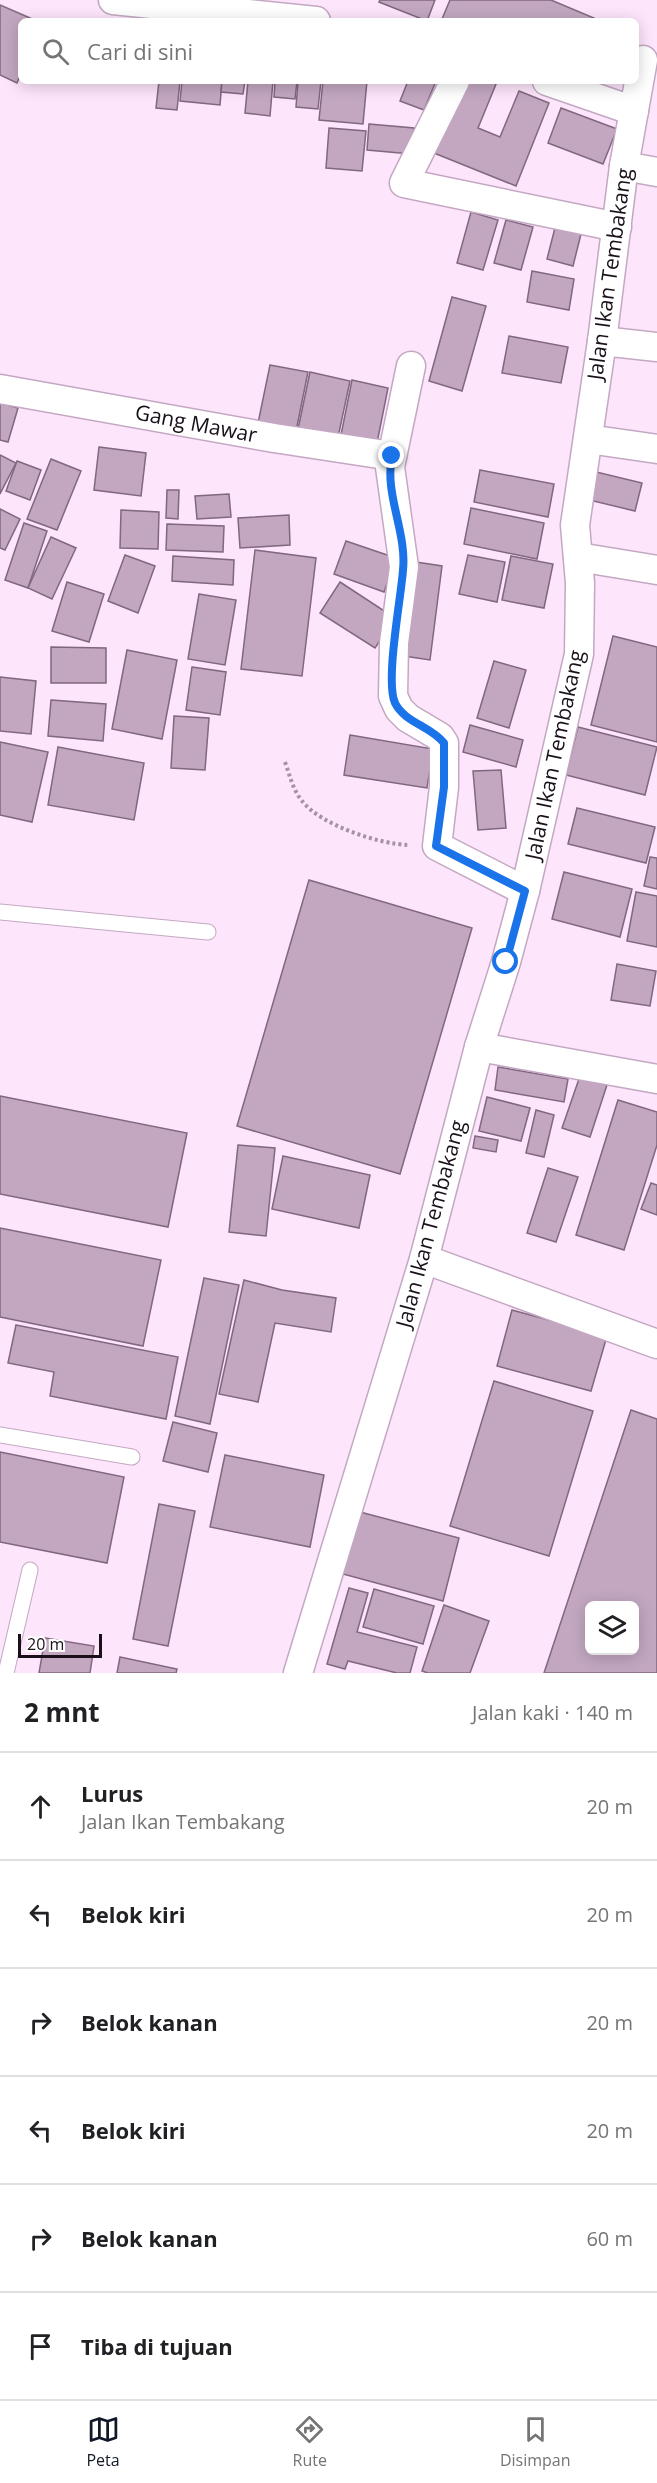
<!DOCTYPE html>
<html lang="id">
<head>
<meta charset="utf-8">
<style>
	:root { --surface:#fff; --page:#f6f6f6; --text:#202124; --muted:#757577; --line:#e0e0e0; --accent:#111827 }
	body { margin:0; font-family:"Open Sans",sans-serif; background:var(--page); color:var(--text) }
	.controls { position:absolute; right:18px; bottom:18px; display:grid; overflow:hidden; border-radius:9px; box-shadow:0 3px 15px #0003 }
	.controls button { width:54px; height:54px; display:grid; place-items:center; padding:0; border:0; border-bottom:2px solid var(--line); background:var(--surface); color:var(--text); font:30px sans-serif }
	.scale { position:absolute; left:18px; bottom:15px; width:84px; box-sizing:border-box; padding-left:6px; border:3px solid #191019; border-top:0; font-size:16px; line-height:21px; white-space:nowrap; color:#191019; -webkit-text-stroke:4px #fff; paint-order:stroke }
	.stop { position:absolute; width:18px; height:18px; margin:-14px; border:4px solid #1a73e8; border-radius:50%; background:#fff }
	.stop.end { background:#1a73e8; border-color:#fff; box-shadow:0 2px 6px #0008 }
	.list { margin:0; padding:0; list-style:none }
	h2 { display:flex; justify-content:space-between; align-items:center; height:78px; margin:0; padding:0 24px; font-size:26px }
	h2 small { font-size:20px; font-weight:400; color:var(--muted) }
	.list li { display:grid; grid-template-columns:39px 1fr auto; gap:18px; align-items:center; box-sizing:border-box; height:108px; padding:0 24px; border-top:2px solid var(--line) }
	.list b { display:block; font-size:22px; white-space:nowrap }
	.list p { margin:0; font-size:20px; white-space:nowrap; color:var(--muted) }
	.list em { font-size:20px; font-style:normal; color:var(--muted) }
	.icon { flex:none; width:33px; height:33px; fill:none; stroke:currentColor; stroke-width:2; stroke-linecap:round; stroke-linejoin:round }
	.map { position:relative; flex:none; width:657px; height:1673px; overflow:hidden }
	.search { position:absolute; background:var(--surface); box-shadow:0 3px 15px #0003; left:18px; right:18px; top:18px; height:66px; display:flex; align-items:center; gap:15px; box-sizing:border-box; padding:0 21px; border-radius:9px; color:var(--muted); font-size:22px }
	.sheet { height:726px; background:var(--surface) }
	nav { display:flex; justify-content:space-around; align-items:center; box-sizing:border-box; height:84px; border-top:2px solid var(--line); background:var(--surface); font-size:16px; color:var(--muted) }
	nav a { display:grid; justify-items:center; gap:3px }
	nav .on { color:var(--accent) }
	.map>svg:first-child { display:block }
</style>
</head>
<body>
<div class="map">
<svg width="657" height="1673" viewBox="0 0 657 1673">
	<rect width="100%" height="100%" fill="#fde5fb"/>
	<g fill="#c3a7c1" stroke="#81677f" stroke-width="1.5" fill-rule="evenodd">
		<path d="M380,0H435L427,21L379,2Z"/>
		<path d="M450,0H551L594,18L592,21H447L442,19Z"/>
		<path d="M0,5L37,21H21V73L17,83L0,75Z"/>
		<path d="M159,81H180L177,110L156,108Z"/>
		<path d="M182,81H222L220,105L180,101Z"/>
		<path d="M222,81H245L243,94L221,92Z"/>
		<path d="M248,81H273L270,116L245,113Z"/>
		<path d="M275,81H297L295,99L274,97Z"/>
		<path d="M298,81H321L318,109L296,107Z"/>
		<path d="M323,81H367L363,124L319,120Z"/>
		<path d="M408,81H436L424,110L400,101Z"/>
		<path d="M457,81H490L496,84L478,128L500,137L519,91L549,103L516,186L429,151Z"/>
		<path d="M561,108L617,129L603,164L548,143Z"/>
		<path d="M369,124L414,128L411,154L367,150Z"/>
		<path d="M329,128L366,131L362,171L326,168Z"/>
		<path d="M471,212L498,220L483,270L457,263Z"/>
		<path d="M506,220L533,227L521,270L494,263Z"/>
		<path d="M556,224L582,230L573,266L547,259Z"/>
		<path d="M532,271L574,279L569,310L527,302Z"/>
		<path d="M452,297L486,306L462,391L429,381Z"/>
		<path d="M509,336L568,347L561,383L502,373Z"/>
		<path d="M270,365L308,372L295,436L257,428Z"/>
		<path d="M310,372L350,381L337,442L297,434Z"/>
		<path d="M352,380L388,388L377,443L341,435Z"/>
		<path d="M0,403L18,408L8,442L0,440Z"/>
		<path d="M99,447L146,453L141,496L94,490Z"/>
		<path d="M0,455L16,463L0,494Z"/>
		<path d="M51,459L81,471L57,530L27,519Z"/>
		<path d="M17,461L41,470L30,500L6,491Z"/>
		<path d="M480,470L554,484L548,517L474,502Z"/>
		<path d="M588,470L642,483L635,511L581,498Z"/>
		<path d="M167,490H179L178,519L166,518Z"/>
		<path d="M229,494L231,517L197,519L195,496Z"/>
		<path d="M471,508L544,523L537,559L464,544Z"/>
		<path d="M0,509L20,519L5,550L0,548Z"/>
		<path d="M121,510L159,512L158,549L120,548Z"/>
		<path d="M289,515L290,545L240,548L238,518Z"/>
		<path d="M24,523L47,531L28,588L5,580Z"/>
		<path d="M167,524L224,526L223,552L166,550Z"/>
		<path d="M51,537L76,548L52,599L28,588Z"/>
		<path d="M346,541L396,558L384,592L334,574Z"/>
		<path d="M255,550L316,558L302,676L241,669Z"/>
		<path d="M125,555L155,566L138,613L108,601Z"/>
		<path d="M468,555L505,562L497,602L459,594Z"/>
		<path d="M173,556L234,560L233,585L172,581Z"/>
		<path d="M511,556L553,564L544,608L502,600Z"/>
		<path d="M416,562L442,566L430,660L404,656Z"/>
		<path d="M67,582L104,594L89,642L52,631Z"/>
		<path d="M340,582L395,618L375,648L320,613Z"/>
		<path d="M199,594L236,600L225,665L188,659Z"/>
		<path d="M613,636L657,647V742L591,725Z"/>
		<path d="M51,647L106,648V683H51Z"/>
		<path d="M127,650L177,660L162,739L112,729Z"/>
		<path d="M494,661L526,670L509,728L477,718Z"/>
		<path d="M192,667L226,672L220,715L186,710Z"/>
		<path d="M0,677L36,681L31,734L0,731Z"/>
		<path d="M51,700L106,704L103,741L48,736Z"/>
		<path d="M174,716L209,718L205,770L171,768Z"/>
		<path d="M470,725L523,740L516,767L463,752Z"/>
		<path d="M578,727L657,747L645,795L566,775Z"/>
		<path d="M350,735L433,749L427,788L344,775Z"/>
		<path d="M0,742L48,752L32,822L0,815Z"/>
		<path d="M58,747L144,763L134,820L48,805Z"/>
		<path d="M501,770L506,828L478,830L473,771Z"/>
		<path d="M577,808L655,827L646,863L568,844Z"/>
		<path d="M650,857L657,858V889L644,886Z"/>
		<path d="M564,872L632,889L620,937L552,919Z"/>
		<path d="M309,880L472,928L400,1174L237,1126Z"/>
		<path d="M636,892L657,896V947L627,941Z"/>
		<path d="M617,964L656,971L650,1006L611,1000Z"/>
		<path d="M498,1067L568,1079L564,1102L495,1090Z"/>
		<path d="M580,1076L607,1085L590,1137L562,1128Z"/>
		<path d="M0,1096L187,1133L168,1227L0,1194Z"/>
		<path d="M487,1097L530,1108L521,1141L479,1131Z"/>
		<path d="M618,1100L657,1112V1145L624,1250L576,1235Z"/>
		<path d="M536,1110L554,1115L544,1157L526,1153Z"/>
		<path d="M475,1136L498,1140L496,1152L473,1148Z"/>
		<path d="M238,1145L275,1148L266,1236L229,1232Z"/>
		<path d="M283,1156L370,1175L359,1228L272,1209Z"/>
		<path d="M548,1168L578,1177L556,1242L527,1233Z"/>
		<path d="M651,1183L657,1185V1215L641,1209Z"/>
		<path d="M0,1228L161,1260L143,1346L0,1317Z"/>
		<path d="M204,1278L239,1285L210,1424L175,1416Z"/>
		<path d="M244,1280L282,1290L336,1298L331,1332L275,1323L258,1402L219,1394Z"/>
		<path d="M512,1310L607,1336L591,1391L497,1366Z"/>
		<path d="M16,1325L178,1357L166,1419L50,1396L54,1372L8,1363Z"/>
		<path d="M494,1381L593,1411L549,1556L450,1526Z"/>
		<path d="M631,1410L657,1419V1673H544ZM590,1606H634V1650H590Z"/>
		<path d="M173,1422L217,1433L208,1472L163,1461Z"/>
		<path d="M0,1452L124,1477L107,1563L0,1542Z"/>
		<path d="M225,1455L324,1475L310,1547L210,1527Z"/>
		<path d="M159,1504L195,1511L168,1646L133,1639Z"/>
		<path d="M360,1512L459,1538L443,1601L343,1574Z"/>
		<path d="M349,1588L368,1593L357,1632L417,1647L410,1673H397L348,1661L345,1669L327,1664Z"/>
		<path d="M374,1589L434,1606L423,1644L363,1627Z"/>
		<path d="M444,1605L489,1621L470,1673H428L422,1671Z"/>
		<path d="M45,1638L94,1646L90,1673H39Z"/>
		<path d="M120,1657L177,1669L176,1673H117Z"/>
	</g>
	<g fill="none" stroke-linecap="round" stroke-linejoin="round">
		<g stroke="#c4a8c3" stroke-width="17">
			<g id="lane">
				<path d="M0,912L208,932"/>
				<path d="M0,1435L132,1457"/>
				<path d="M6,1673L30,1570"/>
			</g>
		</g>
		<g stroke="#c4a8c3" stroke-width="31">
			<g id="street">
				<path d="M113,0L316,21"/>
				<path d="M455,81L404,183L617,227"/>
				<path d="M547,81L634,111"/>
				<path d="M624,166L657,172"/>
				<path d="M602,341L657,347"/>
				<path d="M411,366L390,467L404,567L394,643L393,696L399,709L408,718L440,737L444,743V787L437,846L525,891"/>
				<path d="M0,389L274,438L392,456"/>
				<path d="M588,439L657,449"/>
				<path d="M578,557L657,570"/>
				<path d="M479,1047L657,1079"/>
				<path d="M424,1259L657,1344"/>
				<path d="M298,1673L424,1259L479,1047L506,962L525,891L579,654L580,583L575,525L602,341L624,166L643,60"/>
			</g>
		</g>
		<path stroke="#a593a4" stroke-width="4" stroke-dasharray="3 3" stroke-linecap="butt" d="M285,762C290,776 293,790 302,801C321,825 378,844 409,845"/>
		<use href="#lane" stroke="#fff" stroke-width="15"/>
		<use href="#street" stroke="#fff" stroke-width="28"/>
	</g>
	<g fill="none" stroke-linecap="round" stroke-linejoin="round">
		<path stroke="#1a73e8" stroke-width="8" d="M392,456C384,494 407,532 403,570C401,598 385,681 395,703C405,723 431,726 444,743V787L436,846L525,891L506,962"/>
	</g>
	<g text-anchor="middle" stroke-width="4.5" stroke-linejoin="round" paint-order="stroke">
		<g font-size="21" fill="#191019" stroke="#fff">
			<text transform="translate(610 274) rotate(-82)" y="7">Jalan Ikan Tembakang</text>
			<text transform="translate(196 424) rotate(11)" y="7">Gang Mawar</text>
			<text transform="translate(555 755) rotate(-78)" y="7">Jalan Ikan Tembakang</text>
			<text transform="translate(431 1224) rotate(-75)" y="7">Jalan Ikan Tembakang</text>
		</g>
	</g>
</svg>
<div class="controls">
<button><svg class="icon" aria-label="layers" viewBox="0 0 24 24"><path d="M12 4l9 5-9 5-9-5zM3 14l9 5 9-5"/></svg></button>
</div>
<div class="scale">20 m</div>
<div class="stop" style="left:506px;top:962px"></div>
<div class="stop end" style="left:392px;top:456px"></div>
<div class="search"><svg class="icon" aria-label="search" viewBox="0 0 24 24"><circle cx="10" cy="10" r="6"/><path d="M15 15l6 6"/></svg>Cari di sini</div>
</div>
<section class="sheet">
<h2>2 mnt<small>Jalan kaki · 140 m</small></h2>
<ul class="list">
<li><svg class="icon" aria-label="ahead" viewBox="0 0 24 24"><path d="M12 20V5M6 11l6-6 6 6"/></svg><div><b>Lurus</b><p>Jalan Ikan Tembakang</p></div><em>20 m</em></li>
<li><svg class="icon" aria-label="left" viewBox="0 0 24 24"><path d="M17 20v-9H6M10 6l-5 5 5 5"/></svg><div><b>Belok kiri</b></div><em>20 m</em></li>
<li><svg class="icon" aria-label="right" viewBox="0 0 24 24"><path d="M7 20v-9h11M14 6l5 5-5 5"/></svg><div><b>Belok kanan</b></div><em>20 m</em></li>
<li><svg class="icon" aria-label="left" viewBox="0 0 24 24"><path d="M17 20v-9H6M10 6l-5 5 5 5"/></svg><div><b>Belok kiri</b></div><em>20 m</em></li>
<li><svg class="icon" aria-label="right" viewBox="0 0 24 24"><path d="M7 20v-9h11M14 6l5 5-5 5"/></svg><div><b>Belok kanan</b></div><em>60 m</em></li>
<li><svg class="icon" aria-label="arrive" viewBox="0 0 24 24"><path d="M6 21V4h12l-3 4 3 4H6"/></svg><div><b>Tiba di tujuan</b></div></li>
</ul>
</section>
<nav>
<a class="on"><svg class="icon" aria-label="map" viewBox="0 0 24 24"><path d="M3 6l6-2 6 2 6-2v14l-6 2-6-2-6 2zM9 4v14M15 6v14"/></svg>Peta</a>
<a><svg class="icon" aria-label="directions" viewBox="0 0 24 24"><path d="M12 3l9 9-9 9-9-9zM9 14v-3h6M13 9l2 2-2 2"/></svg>Rute</a>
<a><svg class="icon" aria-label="saved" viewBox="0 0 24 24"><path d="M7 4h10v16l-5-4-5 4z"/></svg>Disimpan</a>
</nav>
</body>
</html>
